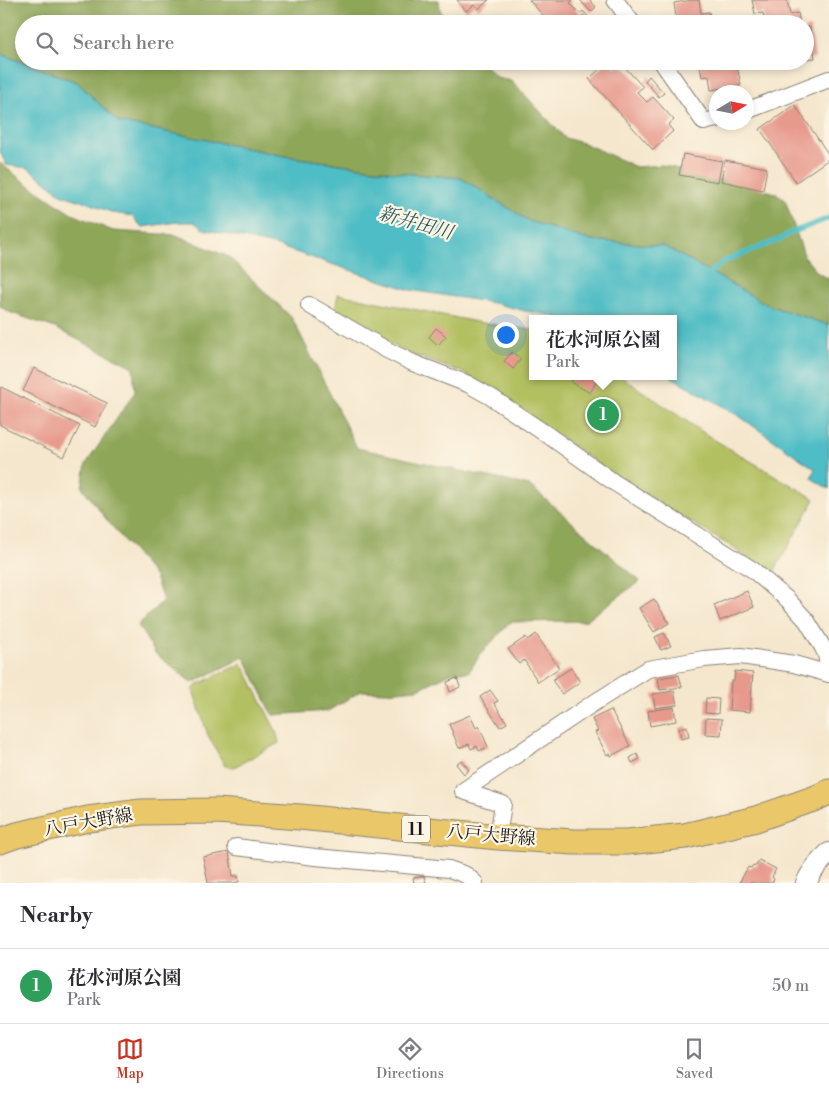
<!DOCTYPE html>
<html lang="en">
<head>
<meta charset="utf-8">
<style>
	:root { --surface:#fff; --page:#f7f7f7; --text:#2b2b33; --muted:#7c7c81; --line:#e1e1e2; --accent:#c8321e }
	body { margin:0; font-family:"Libre Bodoni","Noto Serif JP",serif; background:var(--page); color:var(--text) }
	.compass { position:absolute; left:709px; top:85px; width:45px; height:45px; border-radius:50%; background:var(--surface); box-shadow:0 2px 8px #0003; rotate:80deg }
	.you { position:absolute; left:505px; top:334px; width:18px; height:18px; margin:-12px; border:4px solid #fff; border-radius:50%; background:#1a73e8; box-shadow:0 0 0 8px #1a73e833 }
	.badge { display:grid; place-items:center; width:32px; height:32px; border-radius:50%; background:var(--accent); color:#fff; font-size:16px; font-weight:700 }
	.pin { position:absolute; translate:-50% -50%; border:2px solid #fff; box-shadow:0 1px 5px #0006 }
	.popup { position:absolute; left:529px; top:315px; width:148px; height:65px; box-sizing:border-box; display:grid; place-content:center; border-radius:0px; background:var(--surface); filter:drop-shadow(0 1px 4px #0005); font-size:16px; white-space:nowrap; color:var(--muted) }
	.popup b { font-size:19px; color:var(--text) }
	.popup::after { content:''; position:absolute; left:50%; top:100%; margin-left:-10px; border:10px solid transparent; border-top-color:var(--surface) }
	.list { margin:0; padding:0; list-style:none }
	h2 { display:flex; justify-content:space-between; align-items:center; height:65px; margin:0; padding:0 20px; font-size:21px }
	h2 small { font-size:16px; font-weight:400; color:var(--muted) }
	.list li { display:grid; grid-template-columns:32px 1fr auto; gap:15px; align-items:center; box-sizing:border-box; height:75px; padding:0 20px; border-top:1px solid var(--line) }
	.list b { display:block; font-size:19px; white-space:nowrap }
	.list p { margin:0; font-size:16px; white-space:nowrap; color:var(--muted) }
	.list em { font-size:16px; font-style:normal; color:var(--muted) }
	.icon { flex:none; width:28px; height:28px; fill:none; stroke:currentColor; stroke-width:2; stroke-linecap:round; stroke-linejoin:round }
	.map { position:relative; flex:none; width:829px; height:883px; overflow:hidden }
	.search { position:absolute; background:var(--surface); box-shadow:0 2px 8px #0003; left:15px; right:15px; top:15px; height:55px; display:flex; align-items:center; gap:12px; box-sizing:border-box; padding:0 18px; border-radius:28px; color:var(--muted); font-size:19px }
	.sheet { height:140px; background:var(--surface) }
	nav { display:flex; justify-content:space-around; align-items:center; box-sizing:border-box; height:70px; border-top:1px solid var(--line); background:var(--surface); font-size:14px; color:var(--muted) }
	nav a { display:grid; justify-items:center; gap:2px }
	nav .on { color:var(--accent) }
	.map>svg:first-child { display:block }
</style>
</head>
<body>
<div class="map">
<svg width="829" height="883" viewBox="0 0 829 883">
	<rect width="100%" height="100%" fill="#fcf5e5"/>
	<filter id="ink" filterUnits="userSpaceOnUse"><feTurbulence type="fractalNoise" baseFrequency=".02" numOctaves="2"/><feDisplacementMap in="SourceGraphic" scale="10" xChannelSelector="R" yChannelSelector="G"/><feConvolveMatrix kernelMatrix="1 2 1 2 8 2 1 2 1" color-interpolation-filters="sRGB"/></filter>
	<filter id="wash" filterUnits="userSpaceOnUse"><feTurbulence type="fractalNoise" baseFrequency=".0096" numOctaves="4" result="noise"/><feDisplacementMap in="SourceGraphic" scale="20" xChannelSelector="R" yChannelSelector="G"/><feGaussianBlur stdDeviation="1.12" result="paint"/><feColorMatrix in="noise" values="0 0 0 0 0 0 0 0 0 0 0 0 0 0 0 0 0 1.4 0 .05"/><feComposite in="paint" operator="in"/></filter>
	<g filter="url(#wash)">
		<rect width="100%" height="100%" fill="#f5e7cd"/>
		<g fill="#b3c062" stroke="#686e3f">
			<path d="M338,294L482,323L533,330V376H620L713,439L815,499L772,575L732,547L620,479L494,391L462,372L410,354L334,316Z"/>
			<path d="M242,663L276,731L279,743L232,768L225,766L208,735L193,690L197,685Z"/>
		</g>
		<g fill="#8ea658" stroke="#55613a">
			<path d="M0,0H439L440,9L446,24H24V61H481L497,77L511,80L565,138L586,144L636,167L662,165L776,193L785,200L805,258L819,274L829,279V325L770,306L664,246L589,240L529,221L461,178L401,173L285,156L118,122L77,82L3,55L0,52Z"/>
			<path d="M0,163L23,181L70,213L113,231L176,235L229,257L292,318L357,448L530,486L640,581L585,621L511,622L482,652L469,672H453L418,689L386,692L361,691L328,711L273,715L244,657L192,683L155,653L138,625L163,600L155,577L106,519L82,487L86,464L135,392L133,367L55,328L9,312L0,306Z"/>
		</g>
		<path fill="#4fbdc5" stroke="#366c70" d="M0,52L3,55L77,82L118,122L285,156L401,173L461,178L529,221L589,240L664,246L770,306L829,325V489L811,478L815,469L739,416L670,376H673V319H558L551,315L525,311L494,303L410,290L274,245L203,229L194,222H178L142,227L132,216L113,213L91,204L63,195L28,168L6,165L0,151Z"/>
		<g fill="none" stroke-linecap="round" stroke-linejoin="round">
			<path stroke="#4fbdc5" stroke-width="5.5" d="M705,276L725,261L783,238L788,234L829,218"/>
		</g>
		<g id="blocks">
			<g fill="#e7998c">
				<path d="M457,0H489L478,9L474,5L466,11Z"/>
				<path d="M529,0H573L570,3L580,14L583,11L595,24H551Z"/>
				<path d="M580,0H590L596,7L591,12Z"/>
				<path d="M692,0H699L701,13L709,12L711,24H677L674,3Z"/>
				<path d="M752,0H787L790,15L798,13L800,24H765L763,13L755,14Z"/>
				<path d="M810,27L815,58L805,59V28Z"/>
				<path d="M608,61H610L615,67L620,62L643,87L637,92L647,102L653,97L674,120L668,125L673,131L653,150L589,79Z"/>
				<path d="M699,61H736L741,85L711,90L709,76L702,77Z"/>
				<path d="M649,76L664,93L659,97L645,81Z"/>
				<path d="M795,105L829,155V159L796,182L760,129Z"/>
				<path d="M683,154L722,161L718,182L679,175Z"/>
				<path d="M725,160L767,168L763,190L721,181Z"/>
				<path d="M436,328L446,336L438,345L429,337Z"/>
				<path d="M512,352L521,359L513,369L504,361Z"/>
				<path d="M34,368L107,403L95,427L23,391Z"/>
				<path d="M574,376H593L598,379L590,393L571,382Z"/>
				<path d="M1,387L80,426L64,457L0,425V390Z"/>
				<path d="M747,591L754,607L720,621L714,605Z"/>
				<path d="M654,599L669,623L654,632L639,608Z"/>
				<path d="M664,633L671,646L661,650L655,637Z"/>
				<path d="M536,634L559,668L538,682L524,660L519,664L508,649L526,637L528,640Z"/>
				<path d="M571,668L580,682L562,694L552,680Z"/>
				<path d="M735,671L753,673L750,712L729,710L731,681H734Z"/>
				<path d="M679,675L682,687L660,690L658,678Z"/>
				<path d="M457,678L460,687L450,692L447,682Z"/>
				<path d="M490,690L498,701L494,703L507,723L500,727L480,697Z"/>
				<path d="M674,691L677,705L655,708L653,694Z"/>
				<path d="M706,698L719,699L718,714L705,713Z"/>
				<path d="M674,707L676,721L650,726L648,711Z"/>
				<path d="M611,710L630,746L611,756L610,753L607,755L595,732L598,731L592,719Z"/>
				<path d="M470,715L476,728L479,726L488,747L479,751L477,746L471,749L469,744L459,748L449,724Z"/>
				<path d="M706,718L722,719L721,735L705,734Z"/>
				<path d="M687,726L689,737L681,739L679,728Z"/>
				<path d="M637,754L640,759L632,763L630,758Z"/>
				<path d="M461,760L469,770L464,774L456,764Z"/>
				<path d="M229,852L233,876H238L239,882L232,883H208L203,857Z"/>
				<path d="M759,860L776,869L772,877L774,879L772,883H739L748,867L751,868L753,865L756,866Z"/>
				<path d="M424,876L426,883H414L413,878Z"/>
			</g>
		</g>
	</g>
	<g filter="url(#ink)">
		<use href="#blocks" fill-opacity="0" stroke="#888274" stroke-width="1"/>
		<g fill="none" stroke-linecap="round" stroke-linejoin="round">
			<g stroke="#888274" stroke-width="18">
				<g id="minor">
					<path d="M615,0L633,24"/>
					<path d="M661,61L704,122L716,119"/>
					<path d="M746,111L829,79"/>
					<path d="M309,305L387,350L413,363L468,384L491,397L549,436L615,483L753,570L788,600L807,621L822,646L826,654L829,673"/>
					<path d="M498,837L503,804L463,791L589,706L648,669L704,659L741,656L794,664L829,674"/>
					<path d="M236,847L315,857L449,869L466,875L475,883"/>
				</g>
			</g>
			<g stroke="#888274" stroke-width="22">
				<path id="tertiary" d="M806,883C811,872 820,861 829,853"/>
			</g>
			<g stroke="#888274" stroke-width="27">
				<path id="primary" d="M0,841L17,835L88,819L141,812L217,811L300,817L498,837L574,842H627L685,836L756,819L816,798L829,792"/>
			</g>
			<use href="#minor" stroke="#fff" stroke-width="16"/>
			<use href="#tertiary" stroke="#fff" stroke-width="20"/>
			<use href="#primary" stroke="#eac769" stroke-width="25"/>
		</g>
	</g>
	<g text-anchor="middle" stroke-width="4.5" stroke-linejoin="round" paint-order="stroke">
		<rect fill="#fcf5e5" stroke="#5f5d58" stroke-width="1" x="402" y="815.5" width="28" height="27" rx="4"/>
		<g font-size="16" font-weight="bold" fill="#1c1c1c">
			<text x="416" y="835">11</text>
		</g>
		<g font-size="18" fill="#1c1c1c" stroke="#fcf5e5">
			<text transform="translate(88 822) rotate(-10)" y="6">八戸大野線</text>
			<text transform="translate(491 835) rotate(5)" y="6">八戸大野線</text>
		</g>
		<g font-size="19" font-style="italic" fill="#305c60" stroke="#fcf5e5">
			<text transform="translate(416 222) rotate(16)" y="7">新井田川</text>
		</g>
	</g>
</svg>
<svg class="compass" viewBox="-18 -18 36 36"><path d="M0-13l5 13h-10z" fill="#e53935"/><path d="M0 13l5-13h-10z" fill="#7c7c81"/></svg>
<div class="you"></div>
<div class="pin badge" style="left:603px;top:415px;background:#2e9e5b">1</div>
<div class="popup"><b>花水河原公園</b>Park</div>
<div class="search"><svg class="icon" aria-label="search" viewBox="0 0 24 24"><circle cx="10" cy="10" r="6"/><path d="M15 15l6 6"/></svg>Search here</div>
</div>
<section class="sheet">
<h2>Nearby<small></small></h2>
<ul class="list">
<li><span class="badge" style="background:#2e9e5b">1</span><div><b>花水河原公園</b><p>Park</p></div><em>50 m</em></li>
</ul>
</section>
<nav>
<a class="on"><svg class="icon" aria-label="map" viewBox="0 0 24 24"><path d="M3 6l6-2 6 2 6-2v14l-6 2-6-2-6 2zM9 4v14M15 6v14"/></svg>Map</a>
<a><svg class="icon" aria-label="directions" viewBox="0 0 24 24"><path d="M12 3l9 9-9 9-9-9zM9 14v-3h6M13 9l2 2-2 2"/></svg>Directions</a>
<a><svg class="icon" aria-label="saved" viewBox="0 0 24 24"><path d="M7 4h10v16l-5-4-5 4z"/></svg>Saved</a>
</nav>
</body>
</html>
